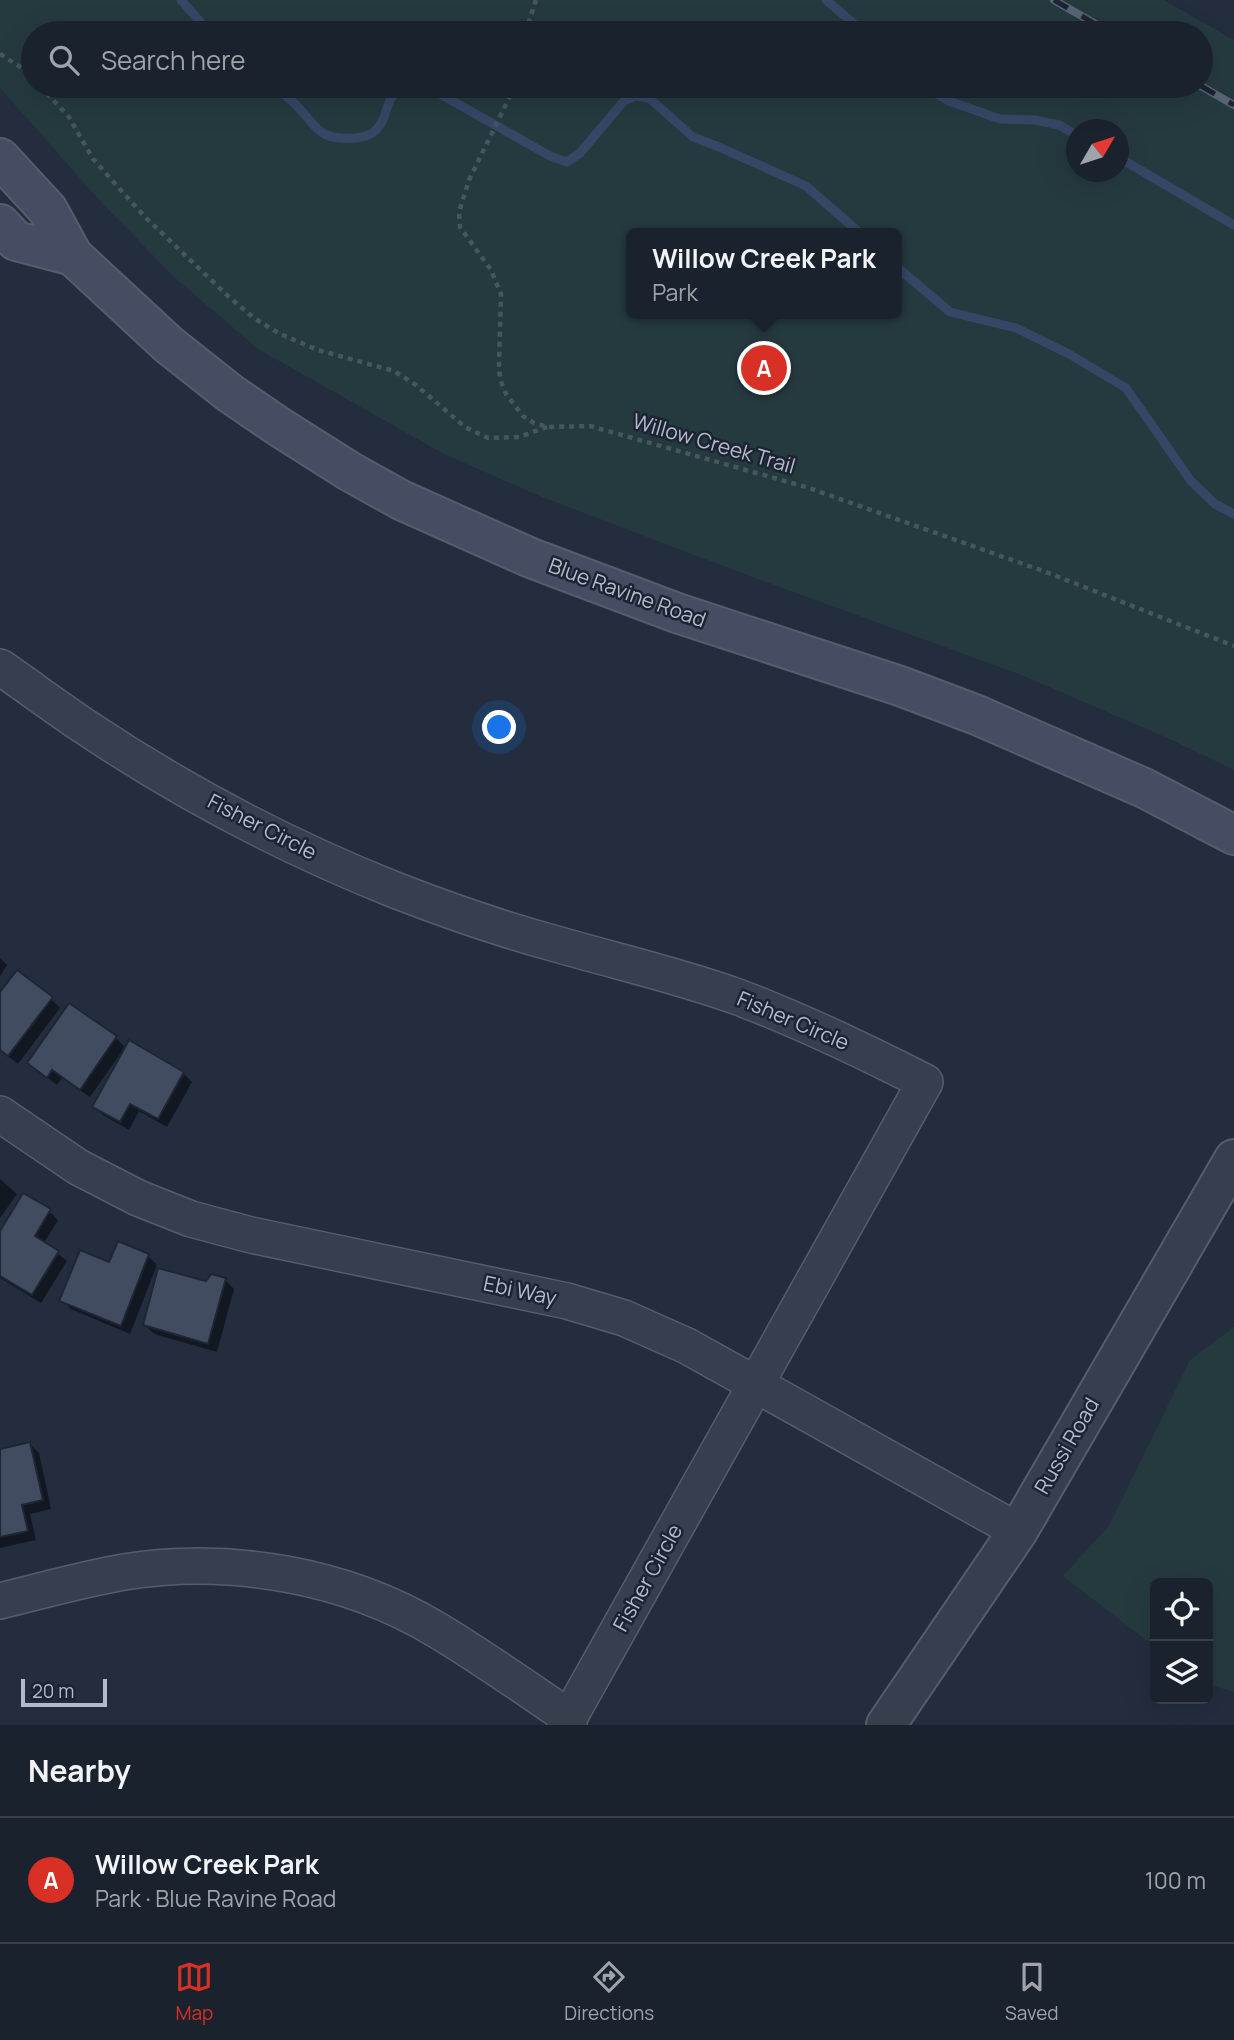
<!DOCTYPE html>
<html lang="en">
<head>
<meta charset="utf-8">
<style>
	:root { --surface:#1a222e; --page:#232a36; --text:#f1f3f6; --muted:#9fa4aa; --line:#383f4a; --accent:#d93025 }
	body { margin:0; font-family:Manrope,sans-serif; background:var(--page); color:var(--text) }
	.controls { position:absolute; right:21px; bottom:21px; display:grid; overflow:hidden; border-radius:10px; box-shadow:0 7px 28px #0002 }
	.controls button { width:63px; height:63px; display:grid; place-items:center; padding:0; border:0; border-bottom:2px solid var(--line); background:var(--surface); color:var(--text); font:35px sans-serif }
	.compass { position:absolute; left:1066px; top:119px; width:63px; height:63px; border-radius:50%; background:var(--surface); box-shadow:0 7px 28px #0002; rotate:51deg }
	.scale { position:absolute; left:21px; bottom:18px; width:86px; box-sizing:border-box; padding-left:7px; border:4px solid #b3bac9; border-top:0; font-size:19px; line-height:24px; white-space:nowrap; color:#b3bac9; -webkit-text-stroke:5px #1c2433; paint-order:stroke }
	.you { position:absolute; left:500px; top:728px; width:24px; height:24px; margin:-18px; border:5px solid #fff; border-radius:50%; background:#1a73e8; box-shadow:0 0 0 10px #1a73e833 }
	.badge { display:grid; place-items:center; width:46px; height:46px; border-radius:50%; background:var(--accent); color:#fff; font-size:23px; font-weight:700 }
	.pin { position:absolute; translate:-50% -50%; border:4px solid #fff; box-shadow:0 2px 7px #0006 }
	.popup { position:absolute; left:626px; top:228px; width:276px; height:91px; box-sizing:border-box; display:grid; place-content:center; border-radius:10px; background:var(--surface); filter:drop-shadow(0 2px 5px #0005); font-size:23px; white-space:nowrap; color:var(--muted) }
	.popup b { font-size:26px; color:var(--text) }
	.popup::after { content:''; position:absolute; left:50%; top:100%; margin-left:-14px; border:14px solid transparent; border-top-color:var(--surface) }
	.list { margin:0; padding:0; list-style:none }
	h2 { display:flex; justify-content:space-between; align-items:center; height:91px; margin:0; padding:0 28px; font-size:30px }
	h2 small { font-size:23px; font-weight:400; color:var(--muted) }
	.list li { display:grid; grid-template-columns:46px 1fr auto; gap:21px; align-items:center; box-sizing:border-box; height:126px; padding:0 28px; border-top:2px solid var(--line) }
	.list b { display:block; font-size:26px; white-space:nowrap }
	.list p { margin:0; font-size:23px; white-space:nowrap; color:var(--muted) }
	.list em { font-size:23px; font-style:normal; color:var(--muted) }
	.icon { flex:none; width:38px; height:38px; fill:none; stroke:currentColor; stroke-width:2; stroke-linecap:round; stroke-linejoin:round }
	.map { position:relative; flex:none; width:1234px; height:1725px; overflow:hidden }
	.search { position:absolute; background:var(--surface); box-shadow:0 7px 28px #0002; left:21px; right:21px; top:21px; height:77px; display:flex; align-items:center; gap:18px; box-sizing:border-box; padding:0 24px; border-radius:38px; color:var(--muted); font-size:26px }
	.sheet { height:217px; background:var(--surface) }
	nav { display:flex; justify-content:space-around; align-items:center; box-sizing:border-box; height:98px; border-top:2px solid var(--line); background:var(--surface); font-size:19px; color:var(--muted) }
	nav a { display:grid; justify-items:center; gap:4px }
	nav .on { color:var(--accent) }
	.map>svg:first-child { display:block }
</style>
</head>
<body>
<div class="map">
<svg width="1234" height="1725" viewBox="0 0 1234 1725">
	<rect width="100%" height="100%" fill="#232d3e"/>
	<g fill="#253a3f" fill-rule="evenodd">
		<path d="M0,0H1164L1234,40V770L1172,740L1019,674L755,578L542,497L444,454L258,349L174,277L101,202L0,88ZM33,33H1201V86H33ZM1076,130H1118V172H1076ZM631,233H897V314H631Z"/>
		<path d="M1234,1327V1692L1208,1684V1583H1155V1647L1063,1576L1109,1526L1190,1360Z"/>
	</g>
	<g fill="#0007">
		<path d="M0,958L7,965L0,976Z"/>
		<path d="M0,995L51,999L60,1008L18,1064L0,1050Z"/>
		<path d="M70,1005L116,1038L126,1048L183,1073L192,1082L167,1127L139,1111L129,1130L103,1115L94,1106L125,1051L123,1050L90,1097L62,1078L57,1085L29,1063Z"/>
		<path d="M0,1179L17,1194L0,1218Z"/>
		<path d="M49,1211L58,1220L44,1243L67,1261L41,1303L0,1278V1234Z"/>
		<path d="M118,1243L148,1256L157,1265L130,1334L71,1309L62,1300L110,1264Z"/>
		<path d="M225,1280L234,1289L217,1352L154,1334L145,1325L207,1283Z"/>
		<path d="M30,1444L39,1453L51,1509L30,1514L36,1540L0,1548V1451Z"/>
	</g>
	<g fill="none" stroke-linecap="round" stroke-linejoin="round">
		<g stroke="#364766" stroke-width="9">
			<path d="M181,0L210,33"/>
			<path d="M826,0L865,33"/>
			<path d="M273,86C280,91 288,97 294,103C318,126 316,141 356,138C363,137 370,136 376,130C390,116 382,101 403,86"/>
			<path d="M426,86L550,156L567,162L580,153L624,101L635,96L649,98L693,137L719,147L806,186L860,233"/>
			<path d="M923,86L949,101L1000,119L1035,120L1059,125L1076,135"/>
			<path d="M1118,157L1234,225"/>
			<path d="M897,267L950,312L1016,328L1069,354L1126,388L1191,481L1215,504L1234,514"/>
		</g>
	</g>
	<g fill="#424c61" stroke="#1e2635" stroke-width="2">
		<path d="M17,970L53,997L8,1056L0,1050V992Z"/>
		<path d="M69,1003L117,1036L80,1090L52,1070L47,1078L27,1063Z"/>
		<path d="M129,1040L184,1072L158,1119L130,1104L120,1122L92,1107Z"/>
		<path d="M23,1193L51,1209L35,1236L59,1251L32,1295L0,1276V1231Z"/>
		<path d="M118,1241L149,1254L121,1326L59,1301L80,1250L109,1262Z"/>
		<path d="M158,1268L206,1281L211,1274L226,1278L208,1344L143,1325Z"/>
		<path d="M30,1442L43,1500L22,1505L28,1531L0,1537V1449Z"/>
	</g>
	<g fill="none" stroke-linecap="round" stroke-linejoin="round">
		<g stroke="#555d6c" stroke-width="38">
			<g id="minor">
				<path d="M0,667C29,687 57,708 87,728C183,792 287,847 395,890C449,911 504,930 560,945C619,962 680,976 738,997C802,1021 864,1051 925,1082L565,1725"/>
				<path d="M0,1114L78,1167L138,1198L191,1219L251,1235L567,1301L624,1318L687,1346L1018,1531"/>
				<path d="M0,1601C41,1591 83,1579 124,1572C229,1555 346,1575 437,1630C482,1657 526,1688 570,1718"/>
			</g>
		</g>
		<g stroke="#555d6c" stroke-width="42">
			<path id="tertiary" d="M886,1725L1018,1531L1234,1159"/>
		</g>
		<g stroke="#555d6c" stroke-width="42">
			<g id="secondary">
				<path d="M0,158L48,210L73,256L169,345L231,394L281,428L349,471L401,500L531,558L677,613L900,686L977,715L1144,788L1234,835"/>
				<path d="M0,224L16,241L73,256"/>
			</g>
		</g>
		<g stroke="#43575c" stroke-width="4.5" stroke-dasharray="5 5" stroke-linecap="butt">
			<path d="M525,33L536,0"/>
			<path d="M0,54L25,70L33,79"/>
			<path d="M40,86L69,117L93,159L144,216L229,297L254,318L280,334L318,350L394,371L416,385L465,427L488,438L519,437L547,427"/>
			<path d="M515,86L469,180L459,212L460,227L491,270L501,294L499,363L500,379L506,394L523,416L534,423L548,427L590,426L806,487L1046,572L1234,646"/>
		</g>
		<use href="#minor" stroke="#373f4e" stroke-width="35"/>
		<use href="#tertiary" stroke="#373f4e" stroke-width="38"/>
		<use href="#secondary" stroke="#454d62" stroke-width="38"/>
		<g stroke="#596376" stroke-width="8">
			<g id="rail">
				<path d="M1054,0L1111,33"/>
				<path d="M1201,86L1234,105"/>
			</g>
		</g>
		<use href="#rail" stroke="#1c2433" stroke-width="5" stroke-dasharray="16" stroke-linecap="butt"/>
	</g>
	<g text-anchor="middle" stroke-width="5" stroke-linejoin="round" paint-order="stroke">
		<g font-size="21" fill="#b3bac9" stroke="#1c2433">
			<text transform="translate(714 444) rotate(16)" y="7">Willow Creek Trail</text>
			<text transform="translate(627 593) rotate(20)" y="7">Blue Ravine Road</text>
			<text transform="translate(262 827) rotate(27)" y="7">Fisher Circle</text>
			<text transform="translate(793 1021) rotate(23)" y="7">Fisher Circle</text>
			<text transform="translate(520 1291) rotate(12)" y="7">Ebi Way</text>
			<text transform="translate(1067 1446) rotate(-60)" y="7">Russi Road</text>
			<text transform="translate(648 1578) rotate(-61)" y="7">Fisher Circle</text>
		</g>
	</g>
</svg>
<div class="controls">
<button><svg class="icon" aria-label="locate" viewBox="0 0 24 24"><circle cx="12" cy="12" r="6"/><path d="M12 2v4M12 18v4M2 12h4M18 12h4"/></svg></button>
<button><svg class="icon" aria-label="layers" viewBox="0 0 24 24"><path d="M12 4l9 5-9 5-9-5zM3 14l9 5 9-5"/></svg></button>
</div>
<svg class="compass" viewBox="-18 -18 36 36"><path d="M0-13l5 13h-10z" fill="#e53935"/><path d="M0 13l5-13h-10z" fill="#9fa4aa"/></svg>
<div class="scale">20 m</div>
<div class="you"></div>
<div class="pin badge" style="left:764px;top:368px">A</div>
<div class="popup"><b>Willow Creek Park</b>Park</div>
<div class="search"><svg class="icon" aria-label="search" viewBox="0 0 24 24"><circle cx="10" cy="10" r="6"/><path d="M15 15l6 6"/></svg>Search here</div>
</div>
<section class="sheet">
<h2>Nearby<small></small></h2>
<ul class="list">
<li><span class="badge">A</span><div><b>Willow Creek Park</b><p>Park · Blue Ravine Road</p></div><em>100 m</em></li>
</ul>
</section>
<nav>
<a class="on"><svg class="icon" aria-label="map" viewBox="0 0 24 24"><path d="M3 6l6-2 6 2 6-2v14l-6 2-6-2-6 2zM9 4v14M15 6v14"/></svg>Map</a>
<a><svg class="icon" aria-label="directions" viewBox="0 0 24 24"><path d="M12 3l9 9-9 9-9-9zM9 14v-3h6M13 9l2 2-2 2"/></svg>Directions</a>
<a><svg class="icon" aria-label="saved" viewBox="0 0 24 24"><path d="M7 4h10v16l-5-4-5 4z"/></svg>Saved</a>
</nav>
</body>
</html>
